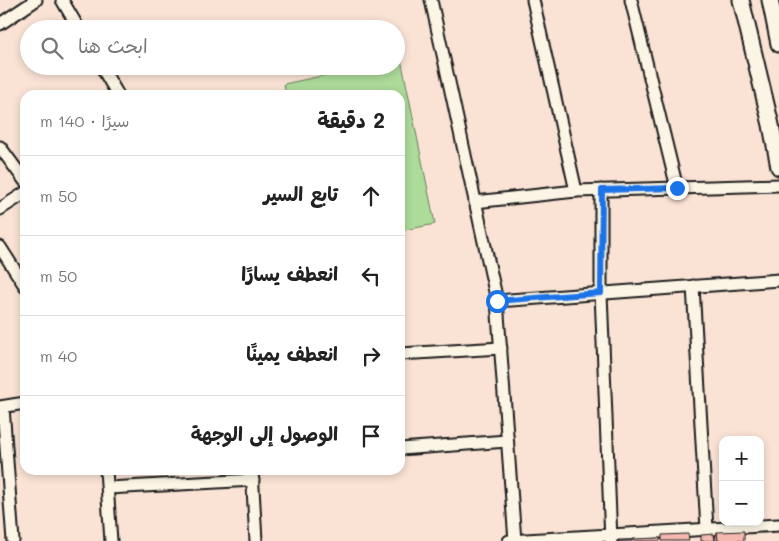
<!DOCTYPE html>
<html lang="ar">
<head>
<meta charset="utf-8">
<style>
	:root { --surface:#fff; --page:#f2f2f2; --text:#222; --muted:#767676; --line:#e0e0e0 }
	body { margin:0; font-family:Mali,"Playpen Sans Arabic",sans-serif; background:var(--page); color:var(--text); direction:rtl }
	.controls { position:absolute; right:15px; bottom:15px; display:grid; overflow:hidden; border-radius:10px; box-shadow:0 2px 8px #0003 }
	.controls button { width:45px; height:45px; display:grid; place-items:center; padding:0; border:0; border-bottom:1px solid var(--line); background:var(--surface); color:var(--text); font:25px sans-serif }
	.stop { position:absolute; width:15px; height:15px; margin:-11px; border:4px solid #1a73e8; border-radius:50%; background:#fff }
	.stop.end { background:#1a73e8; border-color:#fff; box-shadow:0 1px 5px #0008 }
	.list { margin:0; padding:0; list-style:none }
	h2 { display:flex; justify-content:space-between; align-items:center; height:65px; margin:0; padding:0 20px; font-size:21px }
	h2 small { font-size:16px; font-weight:400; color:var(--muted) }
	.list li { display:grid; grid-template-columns:32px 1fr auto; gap:15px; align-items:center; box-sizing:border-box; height:80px; padding:0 20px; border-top:1px solid var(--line) }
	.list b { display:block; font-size:19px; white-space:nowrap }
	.list em { font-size:16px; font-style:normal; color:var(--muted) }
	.icon { flex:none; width:28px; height:28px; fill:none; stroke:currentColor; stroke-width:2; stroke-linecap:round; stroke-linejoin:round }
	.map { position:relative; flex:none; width:779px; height:541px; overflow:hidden; direction:ltr }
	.search { position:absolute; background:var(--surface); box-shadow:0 2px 8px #0003; left:20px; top:20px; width:385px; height:55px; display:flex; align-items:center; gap:12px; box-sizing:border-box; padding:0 18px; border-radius:28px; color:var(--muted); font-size:19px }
	.panel { position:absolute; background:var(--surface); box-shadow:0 2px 8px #0003; left:20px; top:90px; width:385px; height:385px; border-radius:15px; direction:rtl }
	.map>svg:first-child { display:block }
</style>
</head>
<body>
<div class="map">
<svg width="779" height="541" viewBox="0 0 779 541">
	<rect width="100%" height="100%" fill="#fae3d5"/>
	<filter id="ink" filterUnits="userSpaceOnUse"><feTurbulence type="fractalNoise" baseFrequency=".02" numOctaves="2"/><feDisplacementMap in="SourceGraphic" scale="10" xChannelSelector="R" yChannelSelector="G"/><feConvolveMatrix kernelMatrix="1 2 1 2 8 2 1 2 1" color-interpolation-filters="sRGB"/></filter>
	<g filter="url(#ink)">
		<path fill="#addb9a" stroke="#647c5b" d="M401,59L435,224L400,231V95H286L284,84L368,66H396V60Z"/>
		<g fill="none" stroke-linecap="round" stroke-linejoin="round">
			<g stroke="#1c1c1c" stroke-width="15">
				<g id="street">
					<path d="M62,0L79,29"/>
					<path d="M431,0L497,301L515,541"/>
					<path d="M533,0L576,191"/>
					<path d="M631,0L677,188"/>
					<path d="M0,24L36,0"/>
					<path d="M101,66L118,95"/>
					<path d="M0,147L25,181"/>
					<path d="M601,190V293L611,541"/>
					<path d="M475,202L576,191L779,185"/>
					<path d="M0,209L25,193"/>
					<path d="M0,247L25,286"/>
					<path d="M693,286L707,529"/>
					<path d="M497,301L779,280"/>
					<path d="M400,354L501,348"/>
					<path d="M0,407L25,403"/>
					<path d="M3,407L13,541"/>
					<path d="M400,449L507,441"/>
					<path d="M106,470L111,541"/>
					<path d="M252,470L256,541"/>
					<path d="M108,488L253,480"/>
					<path d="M509,541L779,525"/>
				</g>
			</g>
			<g stroke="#1c1c1c" stroke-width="19">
				<g id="secondary">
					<path d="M741,0L771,125L779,167"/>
					<path d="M770,0L779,44"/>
				</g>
			</g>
			<use href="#street" stroke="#fcf5e5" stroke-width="11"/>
			<use href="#secondary" stroke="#fcf5e5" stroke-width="15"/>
		</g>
		<path fill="#d29e97" stroke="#1c1c1c" d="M717,532L744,541H715V538Z"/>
		<g fill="#f4b8b0" stroke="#1c1c1c">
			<path d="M744,531V541H718L717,532Z"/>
			<path d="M688,534L689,541H662V535Z"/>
			<path d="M714,534L715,541H701V535Z"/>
			<path d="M660,538V541H634L633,539Z"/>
			<path d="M618,540H632V541H619Z"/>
		</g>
	</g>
	<g fill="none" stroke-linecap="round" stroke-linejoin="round" filter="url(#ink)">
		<path stroke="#1a73e8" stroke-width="6" d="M497,301L601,293L602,190L677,188"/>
	</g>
</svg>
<div class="controls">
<button>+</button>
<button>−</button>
</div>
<div class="stop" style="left:497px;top:301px"></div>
<div class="stop end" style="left:677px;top:188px"></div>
<div class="search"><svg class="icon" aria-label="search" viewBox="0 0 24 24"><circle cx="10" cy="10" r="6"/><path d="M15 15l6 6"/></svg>ابحث هنا</div>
<section class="panel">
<h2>2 دقيقة<small>سيرًا · 140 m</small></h2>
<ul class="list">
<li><svg class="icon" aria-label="ahead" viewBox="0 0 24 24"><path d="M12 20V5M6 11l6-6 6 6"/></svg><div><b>تابع السير</b></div><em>50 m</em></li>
<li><svg class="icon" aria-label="left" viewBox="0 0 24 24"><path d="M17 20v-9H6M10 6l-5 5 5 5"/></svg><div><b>انعطف يسارًا</b></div><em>50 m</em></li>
<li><svg class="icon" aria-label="right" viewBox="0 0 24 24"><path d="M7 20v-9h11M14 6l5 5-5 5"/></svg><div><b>انعطف يمينًا</b></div><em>40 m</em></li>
<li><svg class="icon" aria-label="arrive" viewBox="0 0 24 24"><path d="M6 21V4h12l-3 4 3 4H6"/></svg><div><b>الوصول إلى الوجهة</b></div></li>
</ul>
</section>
</div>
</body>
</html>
